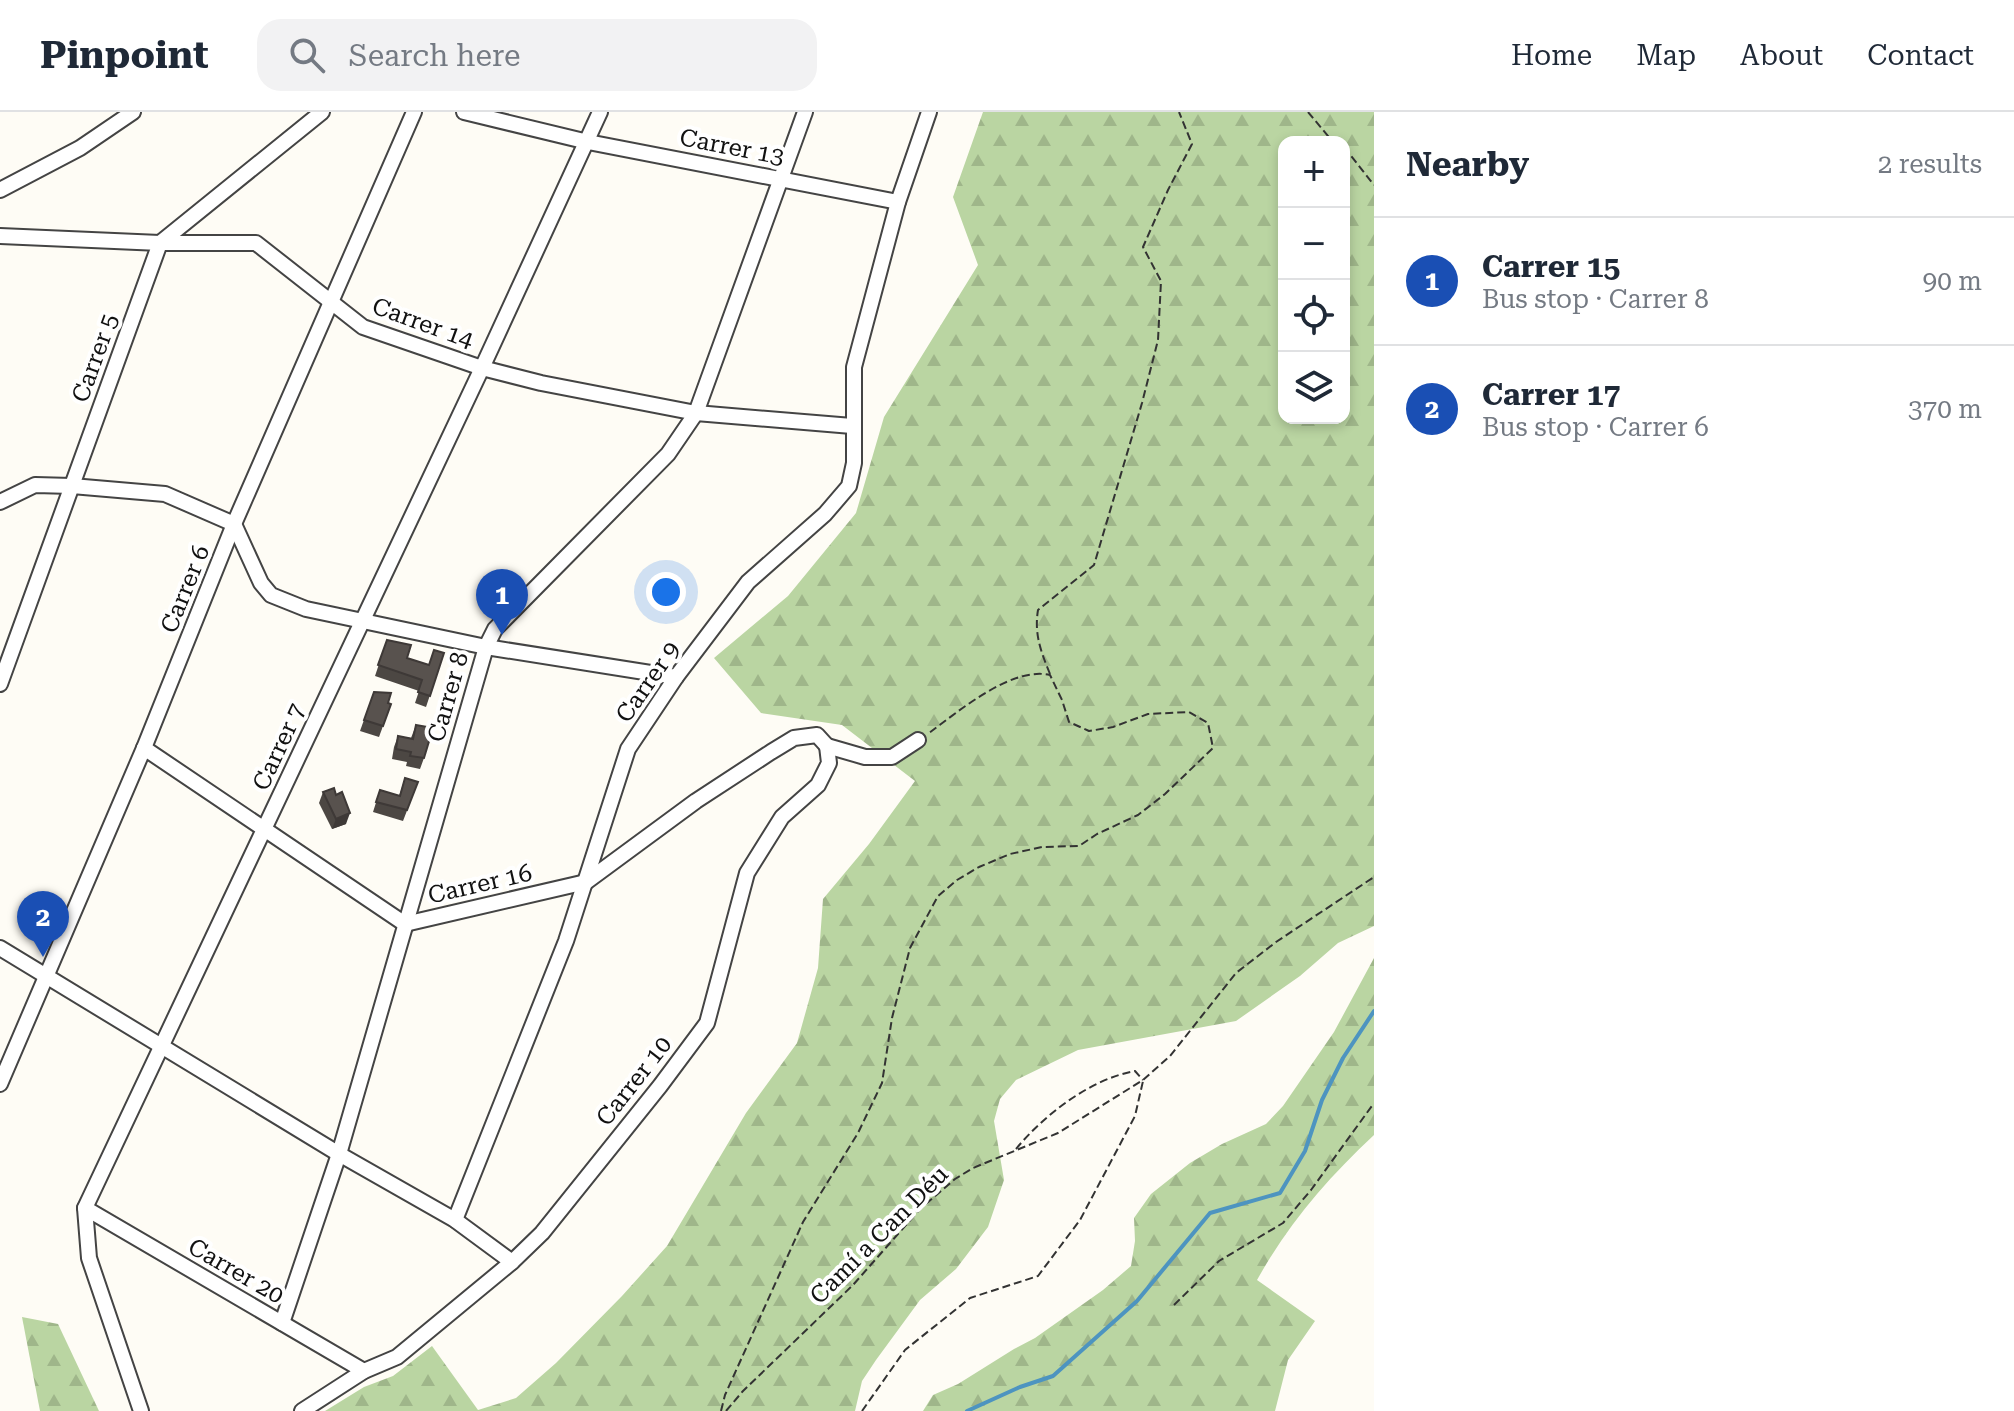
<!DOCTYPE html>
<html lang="en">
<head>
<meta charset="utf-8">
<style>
	:root { --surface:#fff; --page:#f2f2f3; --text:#1f2937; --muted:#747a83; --line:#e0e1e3; --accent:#b3363e }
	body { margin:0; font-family:"Roboto Serif",serif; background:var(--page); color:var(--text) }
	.controls { position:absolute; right:24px; top:24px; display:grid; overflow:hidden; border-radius:16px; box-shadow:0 4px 12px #0003 }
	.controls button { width:72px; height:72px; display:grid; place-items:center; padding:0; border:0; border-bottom:2px solid var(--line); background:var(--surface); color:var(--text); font:40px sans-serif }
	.you { position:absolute; left:666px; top:480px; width:28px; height:28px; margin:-20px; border:6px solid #fff; border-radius:50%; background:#1a73e8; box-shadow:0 0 0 12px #1a73e833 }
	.badge { display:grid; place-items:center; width:52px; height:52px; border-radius:50%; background:var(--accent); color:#fff; font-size:26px; font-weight:700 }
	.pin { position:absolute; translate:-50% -66px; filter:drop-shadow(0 2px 4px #0008) }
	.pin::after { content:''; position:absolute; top:42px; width:28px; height:24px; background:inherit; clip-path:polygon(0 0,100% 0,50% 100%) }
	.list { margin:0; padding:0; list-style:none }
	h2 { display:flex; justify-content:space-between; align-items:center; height:104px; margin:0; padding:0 32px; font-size:34px }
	h2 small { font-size:26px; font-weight:400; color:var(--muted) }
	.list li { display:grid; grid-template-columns:52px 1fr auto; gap:24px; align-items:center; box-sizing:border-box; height:128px; padding:0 32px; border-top:2px solid var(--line) }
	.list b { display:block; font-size:30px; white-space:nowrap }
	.list p { margin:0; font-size:26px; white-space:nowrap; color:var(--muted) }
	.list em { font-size:26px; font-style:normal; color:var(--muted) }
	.icon { flex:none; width:44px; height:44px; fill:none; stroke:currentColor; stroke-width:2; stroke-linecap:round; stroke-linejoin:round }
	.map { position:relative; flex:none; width:1374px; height:1299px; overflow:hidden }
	header { display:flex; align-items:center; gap:48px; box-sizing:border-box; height:112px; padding:0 40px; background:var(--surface); border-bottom:2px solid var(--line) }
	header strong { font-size:38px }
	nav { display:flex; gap:44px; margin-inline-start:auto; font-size:28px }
	.search { width:560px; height:72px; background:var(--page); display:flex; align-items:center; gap:20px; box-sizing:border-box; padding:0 28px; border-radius:24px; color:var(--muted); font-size:30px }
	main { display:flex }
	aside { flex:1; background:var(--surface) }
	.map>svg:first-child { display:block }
</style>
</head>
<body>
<header>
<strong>Pinpoint</strong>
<div class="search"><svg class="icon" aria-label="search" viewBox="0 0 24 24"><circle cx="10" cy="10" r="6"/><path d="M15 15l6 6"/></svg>Search here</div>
<nav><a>Home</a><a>Map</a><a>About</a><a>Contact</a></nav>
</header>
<main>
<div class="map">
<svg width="1374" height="1299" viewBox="0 0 1374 1299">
	<defs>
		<pattern id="forest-firs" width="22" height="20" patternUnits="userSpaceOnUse" patternTransform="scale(2)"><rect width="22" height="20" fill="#bad5a2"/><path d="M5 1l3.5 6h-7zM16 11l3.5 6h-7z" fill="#9fb68a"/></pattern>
	</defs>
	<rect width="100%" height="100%" fill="#fefcf5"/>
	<g fill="url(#forest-firs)" fill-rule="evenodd">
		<path d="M983,0H1374V814L1338,831L1300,864L1236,909L1078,938L1016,968L1000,987L994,1009L1004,1068L988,1115L956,1157L920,1188L876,1248L862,1269L855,1299H325L364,1275L393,1264L432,1234L478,1298L516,1286L556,1251L622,1184L667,1134L746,1001L797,931L818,856L823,787L869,732L915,669L842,613L761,601L714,546L788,484L856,401L884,305L978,153L953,85ZM1284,30H1344V306H1284Z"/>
		<path d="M1374,846V1023C1326,1068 1289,1111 1257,1168L1315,1209L1288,1248L1275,1299H923L933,1283L958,1272L1014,1237L1035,1226L1103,1178L1131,1154L1135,1129L1134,1106L1151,1082L1190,1051L1222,1032L1266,1012L1283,994L1334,920Z"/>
		<path d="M22,1205L58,1212L99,1299H40Z"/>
	</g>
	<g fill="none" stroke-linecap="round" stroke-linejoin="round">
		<path stroke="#4d94c0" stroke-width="4" d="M967,1299L1020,1275L1053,1264L1137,1189L1210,1101L1280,1081L1305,1039L1322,988L1343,946L1374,899"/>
		<g stroke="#444" stroke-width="18">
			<g id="street">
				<path d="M464,0L588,30L898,90"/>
				<path d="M0,78L80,36L133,0"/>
				<path d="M0,124L160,131H256L363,215L482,256L541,271L696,301L852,314"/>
				<path d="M0,390L35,373L72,374L165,382L234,412L261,471L271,483L306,497L486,535L676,565"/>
				<path d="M0,572L160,131L322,0"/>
				<path d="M827,634L865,645H892L918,628"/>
				<path d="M144,636L405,812L586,770L696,689L771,640L794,626L817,623L827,634"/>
				<path d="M0,836L339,1042L455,1108L512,1150"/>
				<path d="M0,972L144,636L234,412L414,0"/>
				<path d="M85,1096L364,1259"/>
				<path d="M455,1108L566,829L628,637L676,565L748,470L825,402L849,374L854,351V255L898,90L929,0"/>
				<path d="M282,1211L339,1042L486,535L495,517L668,342L696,301L805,0"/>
				<path d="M141,1299L89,1146L85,1096L482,256L600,0"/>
				<path d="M302,1299L364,1259L397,1245L512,1150L542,1121L660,974L707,911L747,761L782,705L818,673L829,651L827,634"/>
			</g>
		</g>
		<g stroke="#333" stroke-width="2" stroke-dasharray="8 4" stroke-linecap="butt">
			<path d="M1308,0L1333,30"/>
			<path d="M1344,35L1374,73"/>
			<path d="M1050,562C1041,540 1034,522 1038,498L1094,453L1142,291L1158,228L1161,169L1143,135L1168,78L1192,32L1179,0"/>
			<path d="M1016,1037C1044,1003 1090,967 1135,959L1143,968"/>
			<path d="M1174,1193L1219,1149L1283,1111L1311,1078L1374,991"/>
			<path d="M721,1299L725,1283L803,1110L858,1021L882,971L892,906L910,836L938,784L957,768L979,755L1010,742L1042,735L1079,734L1097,722L1138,703L1165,682L1213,636L1208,611L1189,600L1148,602L1113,615L1089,619L1069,610L1062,588L1050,563C1012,554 959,599 929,621"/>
			<path d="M726,1299L743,1279L853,1173L920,1097L955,1067L973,1056L1058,1021L1143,968L1170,944L1236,861L1276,830L1374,765"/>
			<path d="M862,1299L905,1238L970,1186L1038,1164L1080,1108L1135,1004L1143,969"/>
		</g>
		<use href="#street" stroke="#fff" stroke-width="14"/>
	</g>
	<g fill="#4c4743">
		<path d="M387,528L407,546L429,553L444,541L426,595L415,591L419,579L375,564Z"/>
		<path d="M374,580L391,592L379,625L360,619Z"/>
		<path d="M416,613L424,646L420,657L406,654L407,650L392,647L394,635L398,624L411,626Z"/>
		<path d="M405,666L418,670L403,709L373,700L380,678L399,684Z"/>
		<path d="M323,680L346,712L332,717L319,691Z"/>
	</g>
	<path fill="#3e3937" d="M350,701L346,712L332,717L336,707Z"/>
	<g fill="#58524e" stroke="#3e3937" stroke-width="2">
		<path d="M387,528L411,533L407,546L429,553L434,538L444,541L430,584L418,580L422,568L378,553Z"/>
		<path d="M374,580L391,581L388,591L391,592L383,614L364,608Z"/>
		<path d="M416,613L433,616L424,646L410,644L411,640L396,637L398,624L413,627Z"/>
		<path d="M405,666L418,670L407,698L376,690L380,678L400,684Z"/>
		<path d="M334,676L336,683L342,680L350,701L336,707L323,680Z"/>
	</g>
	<g text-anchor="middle" stroke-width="8" stroke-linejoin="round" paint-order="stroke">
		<g font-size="24" fill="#111" stroke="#fff">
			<text transform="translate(732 35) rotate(11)" y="8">Carrer 13</text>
			<text transform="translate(423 211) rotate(20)" y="8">Carrer 14</text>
			<text transform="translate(95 246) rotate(-70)" y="8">Carrer 5</text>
			<text transform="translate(185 477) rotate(-68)" y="8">Carrer 6</text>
			<text transform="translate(648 570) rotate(-55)" y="8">Carrer 9</text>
			<text transform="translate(448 585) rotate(-74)" y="8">Carrer 8</text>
			<text transform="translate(279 635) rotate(-65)" y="8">Carrer 7</text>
			<text transform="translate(480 772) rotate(-13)" y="8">Carrer 16</text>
			<text transform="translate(634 969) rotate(-52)" y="8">Carrer 10</text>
			<text transform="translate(879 1123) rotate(-45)" y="8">Camí a Can Déu</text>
			<text transform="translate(236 1159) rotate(30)" y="8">Carrer 20</text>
		</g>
	</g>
</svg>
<div class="controls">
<button>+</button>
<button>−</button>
<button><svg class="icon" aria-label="locate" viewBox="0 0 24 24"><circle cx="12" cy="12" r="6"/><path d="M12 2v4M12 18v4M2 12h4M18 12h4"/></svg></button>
<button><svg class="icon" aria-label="layers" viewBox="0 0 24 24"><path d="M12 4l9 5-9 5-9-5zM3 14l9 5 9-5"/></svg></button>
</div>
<div class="you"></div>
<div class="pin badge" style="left:502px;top:523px;background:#1a4fb4">1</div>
<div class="pin badge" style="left:43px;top:845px;background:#1a4fb4">2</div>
</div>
<aside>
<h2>Nearby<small>2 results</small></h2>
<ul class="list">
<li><span class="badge" style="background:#1a4fb4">1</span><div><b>Carrer 15</b><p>Bus stop · Carrer 8</p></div><em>90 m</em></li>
<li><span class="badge" style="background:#1a4fb4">2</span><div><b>Carrer 17</b><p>Bus stop · Carrer 6</p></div><em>370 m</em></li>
</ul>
</aside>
</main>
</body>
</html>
